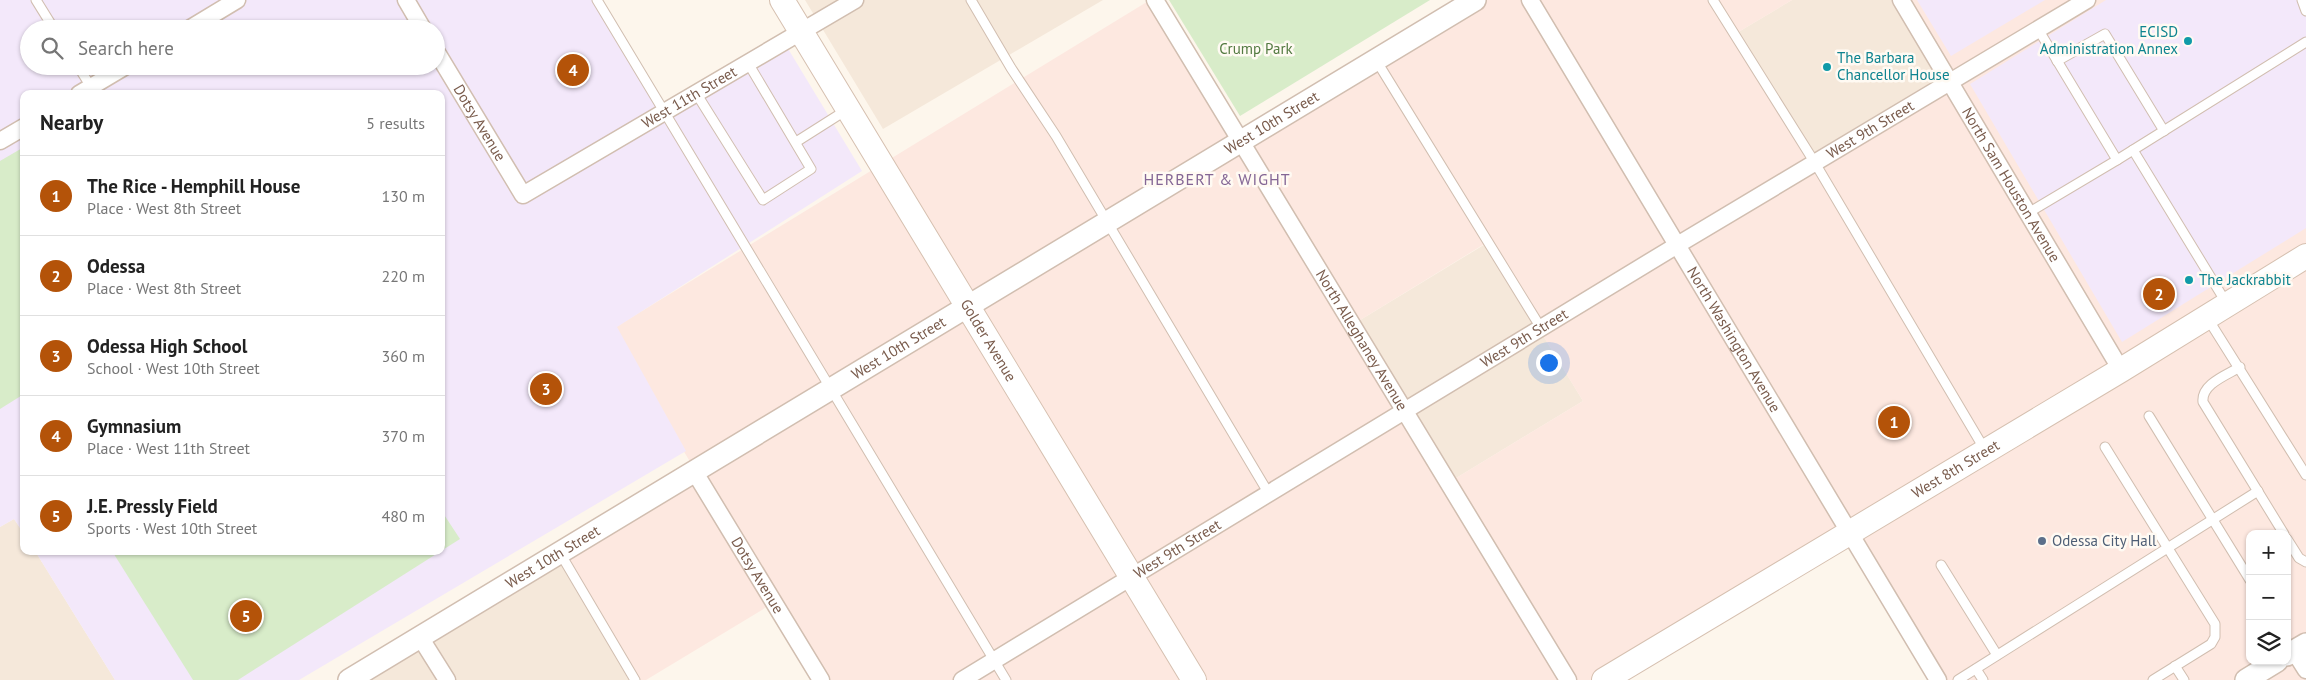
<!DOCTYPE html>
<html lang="en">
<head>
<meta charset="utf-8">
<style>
	:root { --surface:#fff; --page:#f6f6f6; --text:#222; --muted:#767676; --line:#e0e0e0; --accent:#b45309 }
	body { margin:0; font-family:"PT Sans",sans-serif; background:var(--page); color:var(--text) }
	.controls { position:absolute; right:15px; bottom:15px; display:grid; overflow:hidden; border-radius:10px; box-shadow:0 1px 4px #0004 }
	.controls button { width:45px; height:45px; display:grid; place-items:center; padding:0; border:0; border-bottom:1px solid var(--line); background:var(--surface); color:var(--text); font:25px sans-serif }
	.you { position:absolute; left:1548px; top:362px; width:18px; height:18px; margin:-12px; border:4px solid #fff; border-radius:50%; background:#1a73e8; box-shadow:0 0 0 8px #1a73e833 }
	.badge { display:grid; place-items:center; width:32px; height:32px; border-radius:50%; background:var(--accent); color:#fff; font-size:16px; font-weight:700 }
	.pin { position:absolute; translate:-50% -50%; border:2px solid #fff; box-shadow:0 1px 5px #0006 }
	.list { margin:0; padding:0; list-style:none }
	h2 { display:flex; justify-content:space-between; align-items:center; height:65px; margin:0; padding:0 20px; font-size:21px }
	h2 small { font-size:16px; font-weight:400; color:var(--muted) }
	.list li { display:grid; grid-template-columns:32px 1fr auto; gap:15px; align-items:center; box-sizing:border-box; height:80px; padding:0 20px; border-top:1px solid var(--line) }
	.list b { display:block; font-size:19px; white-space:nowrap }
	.list p { margin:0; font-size:16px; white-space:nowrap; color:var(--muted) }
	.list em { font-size:16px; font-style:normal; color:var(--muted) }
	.icon { flex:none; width:28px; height:28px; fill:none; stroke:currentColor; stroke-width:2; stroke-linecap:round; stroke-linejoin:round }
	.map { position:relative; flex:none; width:2306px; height:680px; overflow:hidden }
	.search { position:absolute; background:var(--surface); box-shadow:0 1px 4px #0004; left:20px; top:20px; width:425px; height:55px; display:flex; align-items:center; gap:12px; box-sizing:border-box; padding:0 18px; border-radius:28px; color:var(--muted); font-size:19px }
	.panel { position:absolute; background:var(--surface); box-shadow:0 1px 4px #0004; left:20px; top:90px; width:425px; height:465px; border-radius:10px }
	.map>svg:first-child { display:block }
</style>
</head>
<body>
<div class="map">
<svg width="2306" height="680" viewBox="0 0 2306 680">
	<rect width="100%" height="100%" fill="#fdf6ec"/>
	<g fill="#f5e8da">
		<path d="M805,0H1103L883,129Z"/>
		<path d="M1792,0H1902L1951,81L1812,165L1735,34Z"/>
		<path d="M1487,243L1583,401L1448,483L1352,325Z"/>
		<path d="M14,519L24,534V551H35L115,680H0V527Z"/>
		<path d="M556,554L632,680H348Z"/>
	</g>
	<path fill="#fde8e0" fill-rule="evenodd" d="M1150,0L1241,141L1475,0H1792L1735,34L1812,165L1951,81L1902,0H2306V680H1938L1850,535L1611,680H823L775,602L646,680H632L556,554L695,470L611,330ZM1486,243L1583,401L1448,483L1352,325ZM2250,534H2287V661H2250Z"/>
	<g fill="#f3e8fa" fill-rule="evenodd">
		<path d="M0,0H595L667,111L787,47L862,171L617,327L686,451L299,680H115L35,551H441V94H24V534L14,519L0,527ZM29,29H436V66H29Z"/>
		<path d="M1917,0H2045L1951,56Z"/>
		<path d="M2106,0H2306V228L2122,342L1970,84Z"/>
	</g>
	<g fill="#d8ecc9">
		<path d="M1169,0H1430L1240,116Z"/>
		<path d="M24,147V394L0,409V161Z"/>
		<path d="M441,510L460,539L441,551Z"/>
		<path d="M112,551H441L238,680H193Z"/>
	</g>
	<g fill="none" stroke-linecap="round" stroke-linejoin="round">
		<g stroke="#d1beb0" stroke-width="11">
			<g id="service">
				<path d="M36,0L54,29"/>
				<path d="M597,0L1006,680"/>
				<path d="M971,0L1011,68L1056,136L1269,494"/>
				<path d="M1713,0L1815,163L1985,450"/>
				<path d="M2302,0L2306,11"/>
				<path d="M2038,29L2117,160L2306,42"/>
				<path d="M1376,60L1541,328"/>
				<path d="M2057,61L2105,34L2164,131"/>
				<path d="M78,66L91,87"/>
				<path d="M696,93L763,200L811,169L748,63"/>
				<path d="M796,142L848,109"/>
				<path d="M2133,150L2227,304"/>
				<path d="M2028,213L2117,160"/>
				<path d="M2208,319L2306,475"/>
				<path d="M2240,367C2227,375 2201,384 2203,402L2284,534"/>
				<path d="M2149,416L2250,580"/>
				<path d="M2105,447L2215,624V637L2211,644L2153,680"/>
				<path d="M2287,539L2299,558L2306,562"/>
				<path d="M560,553L635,680"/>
				<path d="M1941,565L1997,655"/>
				<path d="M2175,666L2184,680"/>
				<path d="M1976,669L1983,680"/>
				<path d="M1958,680L2258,491"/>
			</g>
		</g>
		<g stroke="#d1beb0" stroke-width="19">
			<g id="minor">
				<path d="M406,0L423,29"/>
				<path id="s1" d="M1155,0L1568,680"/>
				<path id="s2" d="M1530,0L1938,680"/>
				<path id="s3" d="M1901,0L2121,370"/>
				<path d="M189,29L237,0"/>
				<path id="s4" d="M436,51L523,195L855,0"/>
				<path d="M79,94L126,66"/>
				<path d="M0,141L24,127"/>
				<path id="s5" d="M694,471L821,680"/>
				<path d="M420,637L447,680"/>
				<path d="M2294,651L2306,670"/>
				<path id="s6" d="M962,680L1679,244L2087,0"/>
			</g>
		</g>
		<g stroke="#d1beb0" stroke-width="24">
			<g id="tertiary">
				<path d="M2287,655L2306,644"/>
				<path id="s7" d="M349,680L1475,0"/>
				<path d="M2246,680L2277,661"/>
			</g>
		</g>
		<g stroke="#d6c0b0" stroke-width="26">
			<g id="secondary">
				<path id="s8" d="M782,0L1194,680"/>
				<path id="s9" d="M1604,680L2121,370L2306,256"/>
			</g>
		</g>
		<use href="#service" stroke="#fff" stroke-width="9"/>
		<use href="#minor" stroke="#fff" stroke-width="16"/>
		<use href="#tertiary" stroke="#fff" stroke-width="21"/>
		<use href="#secondary" stroke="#fff" stroke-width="24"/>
	</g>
	<g fill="#0f9aa8" stroke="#fffaf3" stroke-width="2">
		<circle cx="2188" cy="41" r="5"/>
		<circle cx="1827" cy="67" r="5"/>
		<circle cx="2189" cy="280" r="5"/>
	</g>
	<circle fill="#5c6f8a" stroke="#fffaf3" stroke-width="2" cx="2042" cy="541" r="5"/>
	<g text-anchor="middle" stroke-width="5" stroke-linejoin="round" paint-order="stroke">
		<g font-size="15" fill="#0d838f" stroke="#fffaf3" text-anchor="start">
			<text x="2178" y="37" text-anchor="end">ECISD<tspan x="2178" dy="17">Administration Annex</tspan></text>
			<text x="1837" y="63">The Barbara<tspan x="1837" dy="17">Chancellor House</tspan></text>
			<text x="2199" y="285">The Jackrabbit</text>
		</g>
		<g font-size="15" fill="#537a41" stroke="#fffaf3">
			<text x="1256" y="54">Crump Park</text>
		</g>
		<g font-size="15" fill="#7a5c4d" stroke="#fffaf3">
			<text dy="5" stroke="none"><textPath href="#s4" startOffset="361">West 11th Street</textPath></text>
			<text dy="5" stroke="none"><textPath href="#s4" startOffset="84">Dotsy Avenue</textPath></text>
			<text dy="5" stroke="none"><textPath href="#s7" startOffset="1078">West 10th Street</textPath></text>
			<text dy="5" stroke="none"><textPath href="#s6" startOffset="1062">West 9th Street</textPath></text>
			<text dy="5" stroke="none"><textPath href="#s3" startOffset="215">North Sam Houston Avenue</textPath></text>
			<text dy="5" stroke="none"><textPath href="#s6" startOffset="658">West 9th Street</textPath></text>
			<text dy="5" stroke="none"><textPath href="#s2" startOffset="396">North Washington Avenue</textPath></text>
			<text dy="5" stroke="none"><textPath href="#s8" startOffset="398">Golder Avenue</textPath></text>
			<text dy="5" stroke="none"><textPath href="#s1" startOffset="398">North Alleghaney Avenue</textPath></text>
			<text dy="5" stroke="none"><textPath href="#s7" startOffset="642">West 10th Street</textPath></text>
			<text dy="5" stroke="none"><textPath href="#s9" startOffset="410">West 8th Street</textPath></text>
			<text dy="5" stroke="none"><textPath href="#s6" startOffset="252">West 9th Street</textPath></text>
			<text dy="5" stroke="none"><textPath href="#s7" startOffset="238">West 10th Street</textPath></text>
			<text dy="5" stroke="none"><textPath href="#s5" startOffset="122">Dotsy Avenue</textPath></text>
		</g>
		<g font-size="15" fill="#4e5e75" stroke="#fffaf3" text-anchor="start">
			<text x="2052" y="546">Odessa City Hall</text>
		</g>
		<g font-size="16" letter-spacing="1" fill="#846695" stroke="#fffaf3">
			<text x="1217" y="185">HERBERT &amp; WIGHT</text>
		</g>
	</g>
</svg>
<div class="controls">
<button>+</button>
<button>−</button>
<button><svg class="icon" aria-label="layers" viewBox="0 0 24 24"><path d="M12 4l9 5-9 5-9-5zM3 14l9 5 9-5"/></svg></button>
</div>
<div class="you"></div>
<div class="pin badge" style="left:1894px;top:422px">1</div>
<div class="pin badge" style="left:2159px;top:294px">2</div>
<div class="pin badge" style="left:546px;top:389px">3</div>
<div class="pin badge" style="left:573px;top:70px">4</div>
<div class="pin badge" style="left:246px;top:616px">5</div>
<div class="search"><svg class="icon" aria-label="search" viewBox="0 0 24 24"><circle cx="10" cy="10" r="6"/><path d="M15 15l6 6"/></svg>Search here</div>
<section class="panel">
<h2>Nearby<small>5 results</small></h2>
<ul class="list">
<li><span class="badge">1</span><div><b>The Rice - Hemphill House</b><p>Place · West 8th Street</p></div><em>130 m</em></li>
<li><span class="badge">2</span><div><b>Odessa</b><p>Place · West 8th Street</p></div><em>220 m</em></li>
<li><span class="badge">3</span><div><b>Odessa High School</b><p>School · West 10th Street</p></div><em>360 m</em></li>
<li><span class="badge">4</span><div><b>Gymnasium</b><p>Place · West 11th Street</p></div><em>370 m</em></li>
<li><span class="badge">5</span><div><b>J.E. Pressly Field</b><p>Sports · West 10th Street</p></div><em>480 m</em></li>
</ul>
</section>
</div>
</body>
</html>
